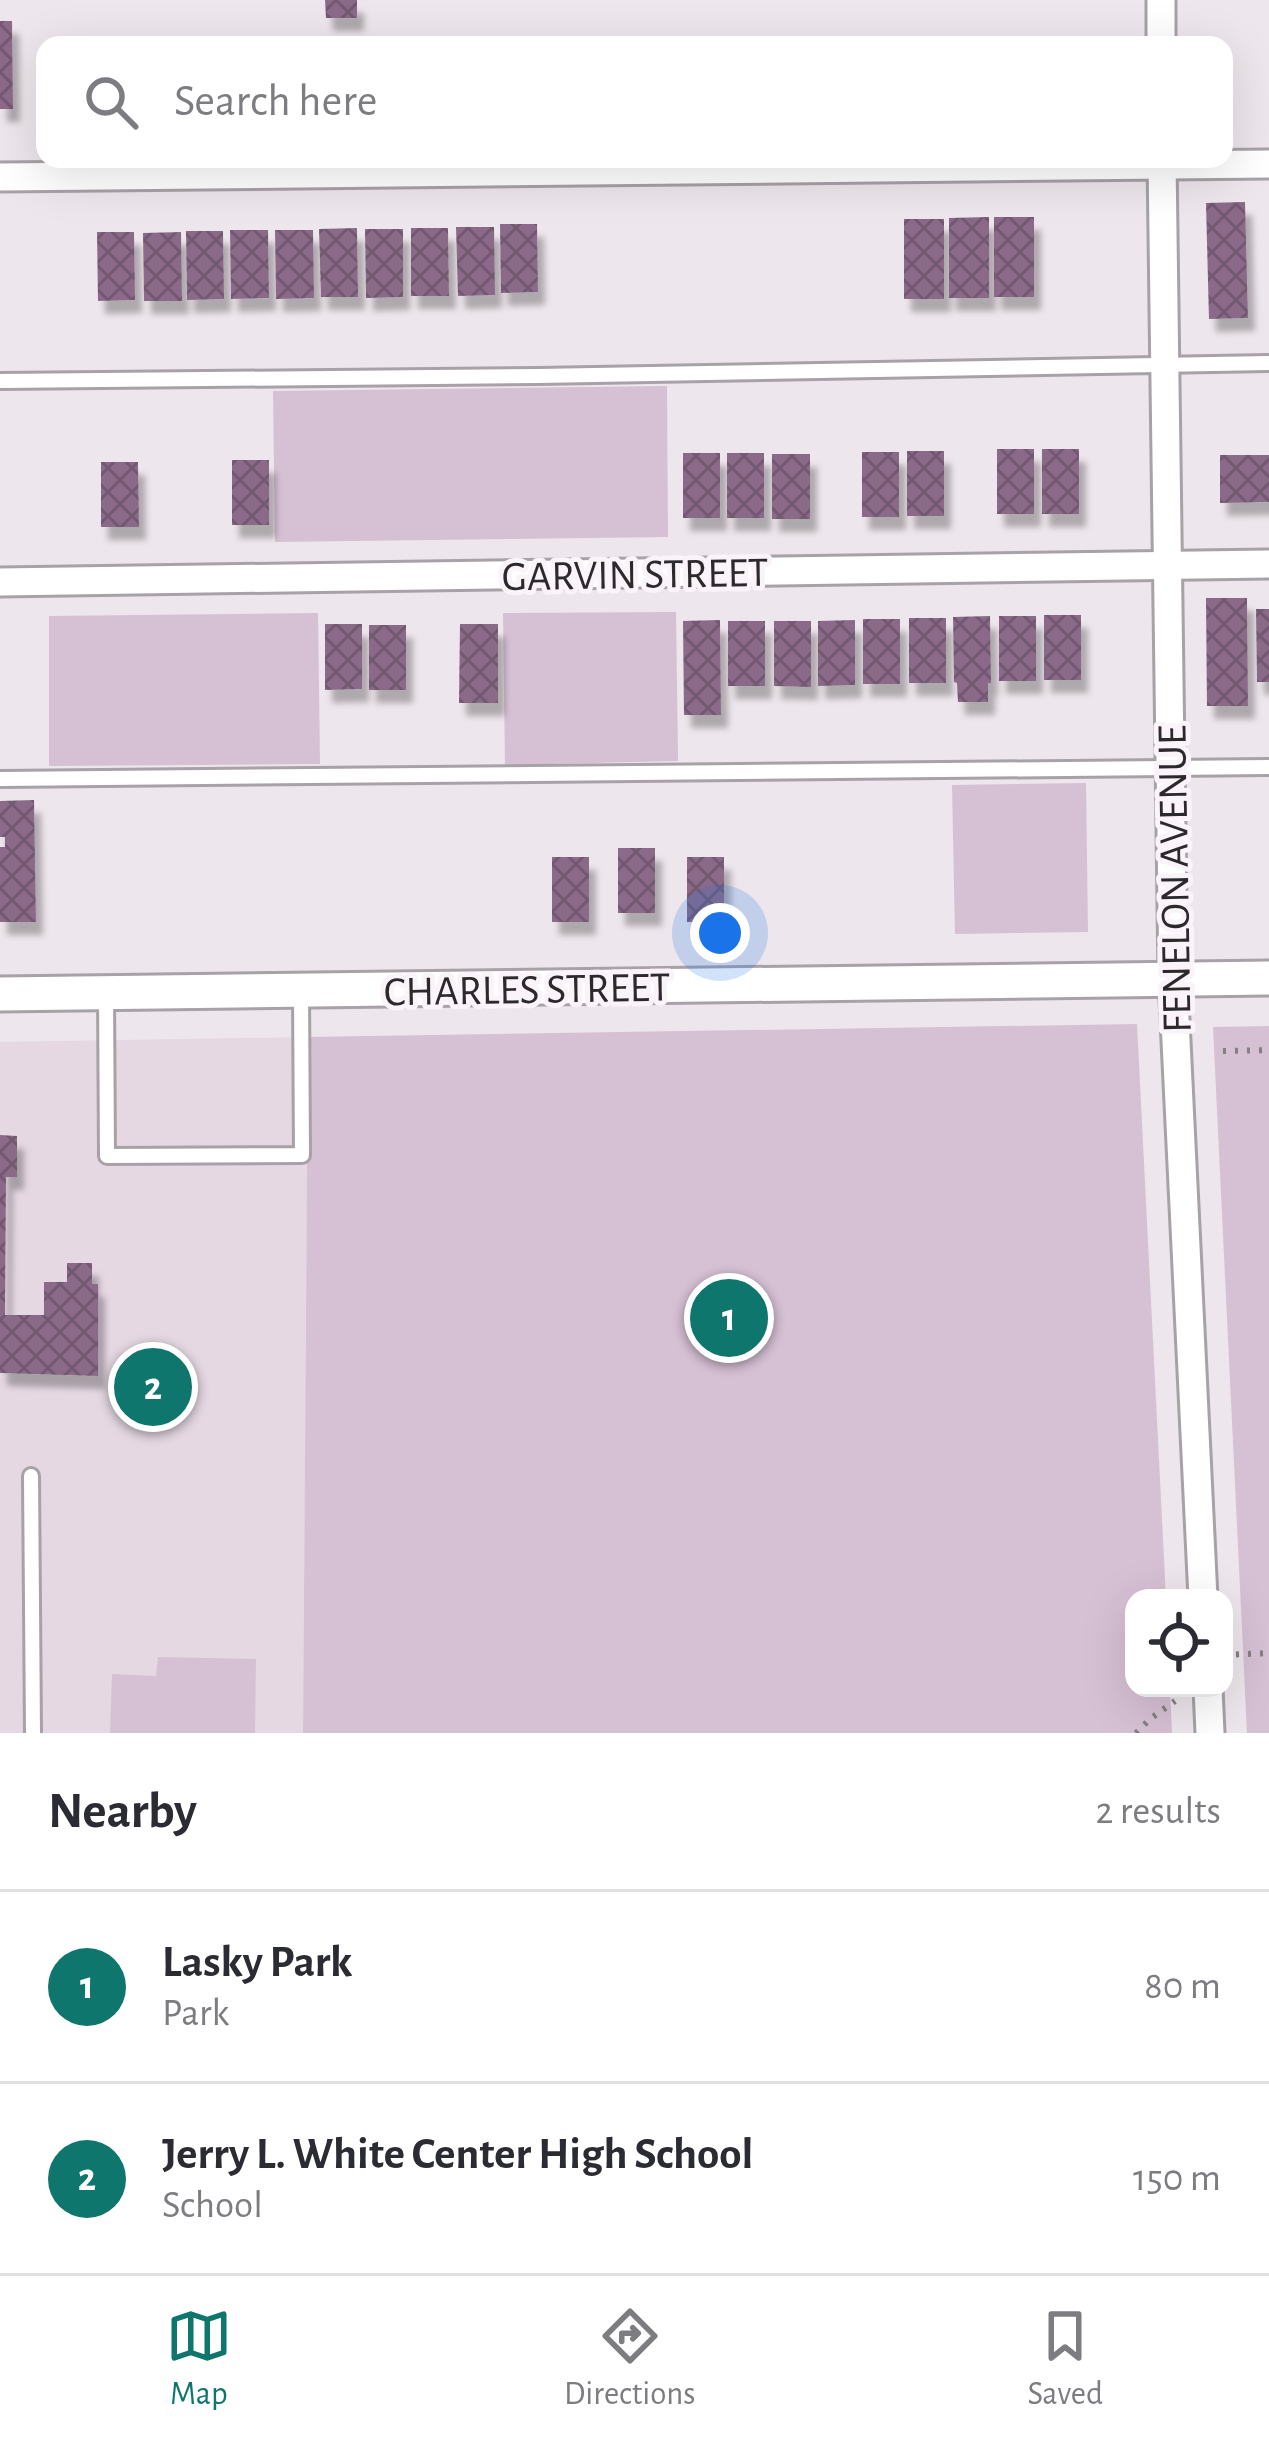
<!DOCTYPE html>
<html lang="en">
<head>
<meta charset="utf-8">
<style>
	:root { --surface:#fff; --page:#f2f2f3; --text:#2b2b33; --muted:#7c7c81; --line:#e1e1e2; --accent:#0f766e }
	body { margin:0; font-family:"Alegreya Sans",sans-serif; background:var(--page); color:var(--text) }
	.controls { position:absolute; right:36px; bottom:36px; display:grid; overflow:hidden; border-radius:24px; box-shadow:0 12px 48px #0002 }
	.controls button { width:108px; height:108px; display:grid; place-items:center; padding:0; border:0; border-bottom:3px solid var(--line); background:var(--surface); color:var(--text); font:60px sans-serif }
	.you { position:absolute; left:720px; top:933px; width:42px; height:42px; margin:-30px; border:9px solid #fff; border-radius:50%; background:#1a73e8; box-shadow:0 0 0 18px #1a73e833 }
	.badge { display:grid; place-items:center; width:78px; height:78px; border-radius:50%; background:var(--accent); color:#fff; font-size:39px; font-weight:700 }
	.pin { position:absolute; translate:-50% -50%; border:6px solid #fff; box-shadow:0 3px 12px #0006 }
	.list { margin:0; padding:0; list-style:none }
	h2 { display:flex; justify-content:space-between; align-items:center; height:156px; margin:0; padding:0 48px; font-size:51px }
	h2 small { font-size:39px; font-weight:400; color:var(--muted) }
	.list li { display:grid; grid-template-columns:78px 1fr auto; gap:36px; align-items:center; box-sizing:border-box; height:192px; padding:0 48px; border-top:3px solid var(--line) }
	.list b { display:block; font-size:45px; white-space:nowrap }
	.list p { margin:0; font-size:39px; white-space:nowrap; color:var(--muted) }
	.list em { font-size:39px; font-style:normal; color:var(--muted) }
	.icon { flex:none; width:66px; height:66px; fill:none; stroke:currentColor; stroke-width:2; stroke-linecap:round; stroke-linejoin:round }
	.map { position:relative; flex:none; width:1269px; height:1733px; overflow:hidden }
	.search { position:absolute; background:var(--surface); box-shadow:0 12px 48px #0002; left:36px; right:36px; top:36px; height:132px; display:flex; align-items:center; gap:30px; box-sizing:border-box; padding:0 42px; border-radius:24px; color:var(--muted); font-size:45px }
	.sheet { height:540px; background:var(--surface) }
	nav { display:flex; justify-content:space-around; align-items:center; box-sizing:border-box; height:168px; border-top:3px solid var(--line); background:var(--surface); font-size:33px; color:var(--muted) }
	nav a { display:grid; justify-items:center; gap:6px }
	nav .on { color:var(--accent) }
	.map>svg:first-child { display:block }
</style>
</head>
<body>
<div class="map">
<svg width="1269" height="1733" viewBox="0 0 1269 1733">
	<defs>
		<pattern id="building-cross-hatch" width="8" height="8" patternUnits="userSpaceOnUse" patternTransform="scale(3)"><rect width="8" height="8" fill="#8b6b89"/><path d="M0 0l8 8M0 8l8-8" fill="none" stroke="#725870"/></pattern>
		<filter id="shadow"><feDropShadow dx="7" dy="13" stdDeviation="3" flood-color="#0004"/></filter>
	</defs>
	<rect width="100%" height="100%" fill="#ede6ec"/>
	<path fill="#e5d8e3" d="M308,1037L303,1733H0V1042Z"/>
	<g fill="#d6c0d4">
		<path d="M667,386L668,537L275,542L273,391Z"/>
		<path d="M676,612L678,761L505,765L503,613Z"/>
		<path d="M318,613L320,764L49,766V616Z"/>
		<path d="M1086,783L1088,932L955,934L952,785Z"/>
		<path d="M1137,1024L1166,1598H1134V1688H1170L1172,1733H303L308,1037Z"/>
		<path d="M1269,1026V1733H1247L1213,1027Z"/>
		<path d="M158,1657L256,1659L255,1733H110L112,1674L156,1676Z"/>
	</g>
	<g fill="url(#building-cross-hatch)" filter="url(#shadow)">
		<path d="M325,0H357V18H326Z"/>
		<path d="M0,21H12L13,109H0Z"/>
		<rect x="901" y="37" width="40" height="8"/>
		<path d="M987,39V45H947V40Z"/>
		<path d="M1245,202L1248,318L1209,319L1206,203Z"/>
		<path d="M989,217V298H949V218Z"/>
		<rect x="994" y="217" width="40" height="80"/>
		<rect x="904" y="219" width="40" height="80"/>
		<path d="M500,224H537L538,292L501,293Z"/>
		<path d="M456,227H494L495,295L458,296Z"/>
		<path d="M357,228L358,297H321L319,229Z"/>
		<path d="M411,228H448L449,296H411Z"/>
		<path d="M365,229H403V297L366,298Z"/>
		<path d="M230,230H268L269,298L231,299Z"/>
		<path d="M275,230H313L314,298L276,299Z"/>
		<path d="M186,231H223L224,299L187,300Z"/>
		<path d="M97,232H134L135,300L98,301Z"/>
		<path d="M181,232L182,301H144L143,233Z"/>
		<rect x="997" y="449" width="37" height="65"/>
		<rect x="1042" y="449" width="37" height="65"/>
		<rect x="907" y="451" width="37" height="65"/>
		<rect x="862" y="452" width="37" height="65"/>
		<rect x="683" y="453" width="37" height="65"/>
		<rect x="727" y="453" width="37" height="65"/>
		<rect x="772" y="454" width="38" height="65"/>
		<path d="M1220,455H1269V502L1220,503Z"/>
		<rect x="232" y="460" width="37" height="65"/>
		<path d="M101,462H138L139,527H101Z"/>
		<path d="M1206,598H1247L1248,706H1207Z"/>
		<path d="M1256,609H1269V682H1257Z"/>
		<rect x="1044" y="615" width="37" height="65"/>
		<path d="M990,616L991,683H988V702H958L957,683L954,682L953,617Z"/>
		<rect x="999" y="616" width="37" height="65"/>
		<rect x="909" y="618" width="37" height="65"/>
		<rect x="863" y="619" width="37" height="65"/>
		<path d="M720,620L721,715H684L683,621Z"/>
		<path d="M855,620V685L818,686V621Z"/>
		<rect x="728" y="621" width="37" height="65"/>
		<path d="M774,621H811V687L774,686Z"/>
		<path d="M325,624H362V689L325,690Z"/>
		<path d="M460,624H498V703H459Z"/>
		<rect x="369" y="625" width="37" height="65"/>
		<path d="M34,800L36,922H0V847H5V837H0V801Z"/>
		<rect x="618" y="848" width="37" height="65"/>
		<rect x="552" y="857" width="37" height="65"/>
		<rect x="687" y="857" width="37" height="65"/>
		<path d="M0,1135L17,1136V1177H6L5,1315H44V1282H67V1263H92V1284H98V1376L0,1373Z"/>
	</g>
	<g fill="none" stroke-linecap="round" stroke-linejoin="round">
		<g stroke="#a8a1a7" stroke-width="20">
			<g id="service">
				<path d="M0,381L538,376L1269,363"/>
				<path d="M0,779L1269,767"/>
				<path d="M106,993L107,1156L302,1155L301,991"/>
				<path d="M31,1476L33,1733"/>
			</g>
		</g>
		<g stroke="#a8a1a7" stroke-width="33">
			<g id="minor">
				<path d="M1161,0V45"/>
				<path d="M1162,159L1173,979L1203,1598"/>
				<path d="M0,177L1269,164"/>
				<path d="M0,582L1269,564"/>
				<path d="M1208,1688L1210,1733"/>
			</g>
		</g>
		<g stroke="#a8a1a7" stroke-width="39">
			<path id="tertiary" d="M0,994L1269,978"/>
		</g>
		<g stroke="#847f83" stroke-width="6" stroke-dasharray="3 9" stroke-linecap="butt">
			<path d="M1223,1051L1269,1050"/>
			<path d="M1224,1655L1269,1653"/>
			<path d="M1136,1733L1150,1719L1175,1701"/>
		</g>
		<use href="#service" stroke="#fff" stroke-width="14"/>
		<use href="#minor" stroke="#fff" stroke-width="27"/>
		<use href="#tertiary" stroke="#fff" stroke-width="33"/>
	</g>
	<g text-anchor="middle" stroke-width="10" stroke-linejoin="round" paint-order="stroke">
		<g font-size="42" fill="#2b292b" stroke="#faf3f9">
			<text transform="translate(635 573) rotate(-1)" y="15">GARVIN STREET</text>
			<text transform="translate(1173 879) rotate(-91)" y="15">FENELON AVENUE</text>
			<text transform="translate(527 988) rotate(-1)" y="15">CHARLES STREET</text>
		</g>
	</g>
</svg>
<div class="controls">
<button><svg class="icon" aria-label="locate" viewBox="0 0 24 24"><circle cx="12" cy="12" r="6"/><path d="M12 2v4M12 18v4M2 12h4M18 12h4"/></svg></button>
</div>
<div class="you"></div>
<div class="pin badge" style="left:729px;top:1318px">1</div>
<div class="pin badge" style="left:153px;top:1387px">2</div>
<div class="search"><svg class="icon" aria-label="search" viewBox="0 0 24 24"><circle cx="10" cy="10" r="6"/><path d="M15 15l6 6"/></svg>Search here</div>
</div>
<section class="sheet">
<h2>Nearby<small>2 results</small></h2>
<ul class="list">
<li><span class="badge">1</span><div><b>Lasky Park</b><p>Park</p></div><em>80 m</em></li>
<li><span class="badge">2</span><div><b>Jerry L. White Center High School</b><p>School</p></div><em>150 m</em></li>
</ul>
</section>
<nav>
<a class="on"><svg class="icon" aria-label="map" viewBox="0 0 24 24"><path d="M3 6l6-2 6 2 6-2v14l-6 2-6-2-6 2zM9 4v14M15 6v14"/></svg>Map</a>
<a><svg class="icon" aria-label="directions" viewBox="0 0 24 24"><path d="M12 3l9 9-9 9-9-9zM9 14v-3h6M13 9l2 2-2 2"/></svg>Directions</a>
<a><svg class="icon" aria-label="saved" viewBox="0 0 24 24"><path d="M7 4h10v16l-5-4-5 4z"/></svg>Saved</a>
</nav>
</body>
</html>
